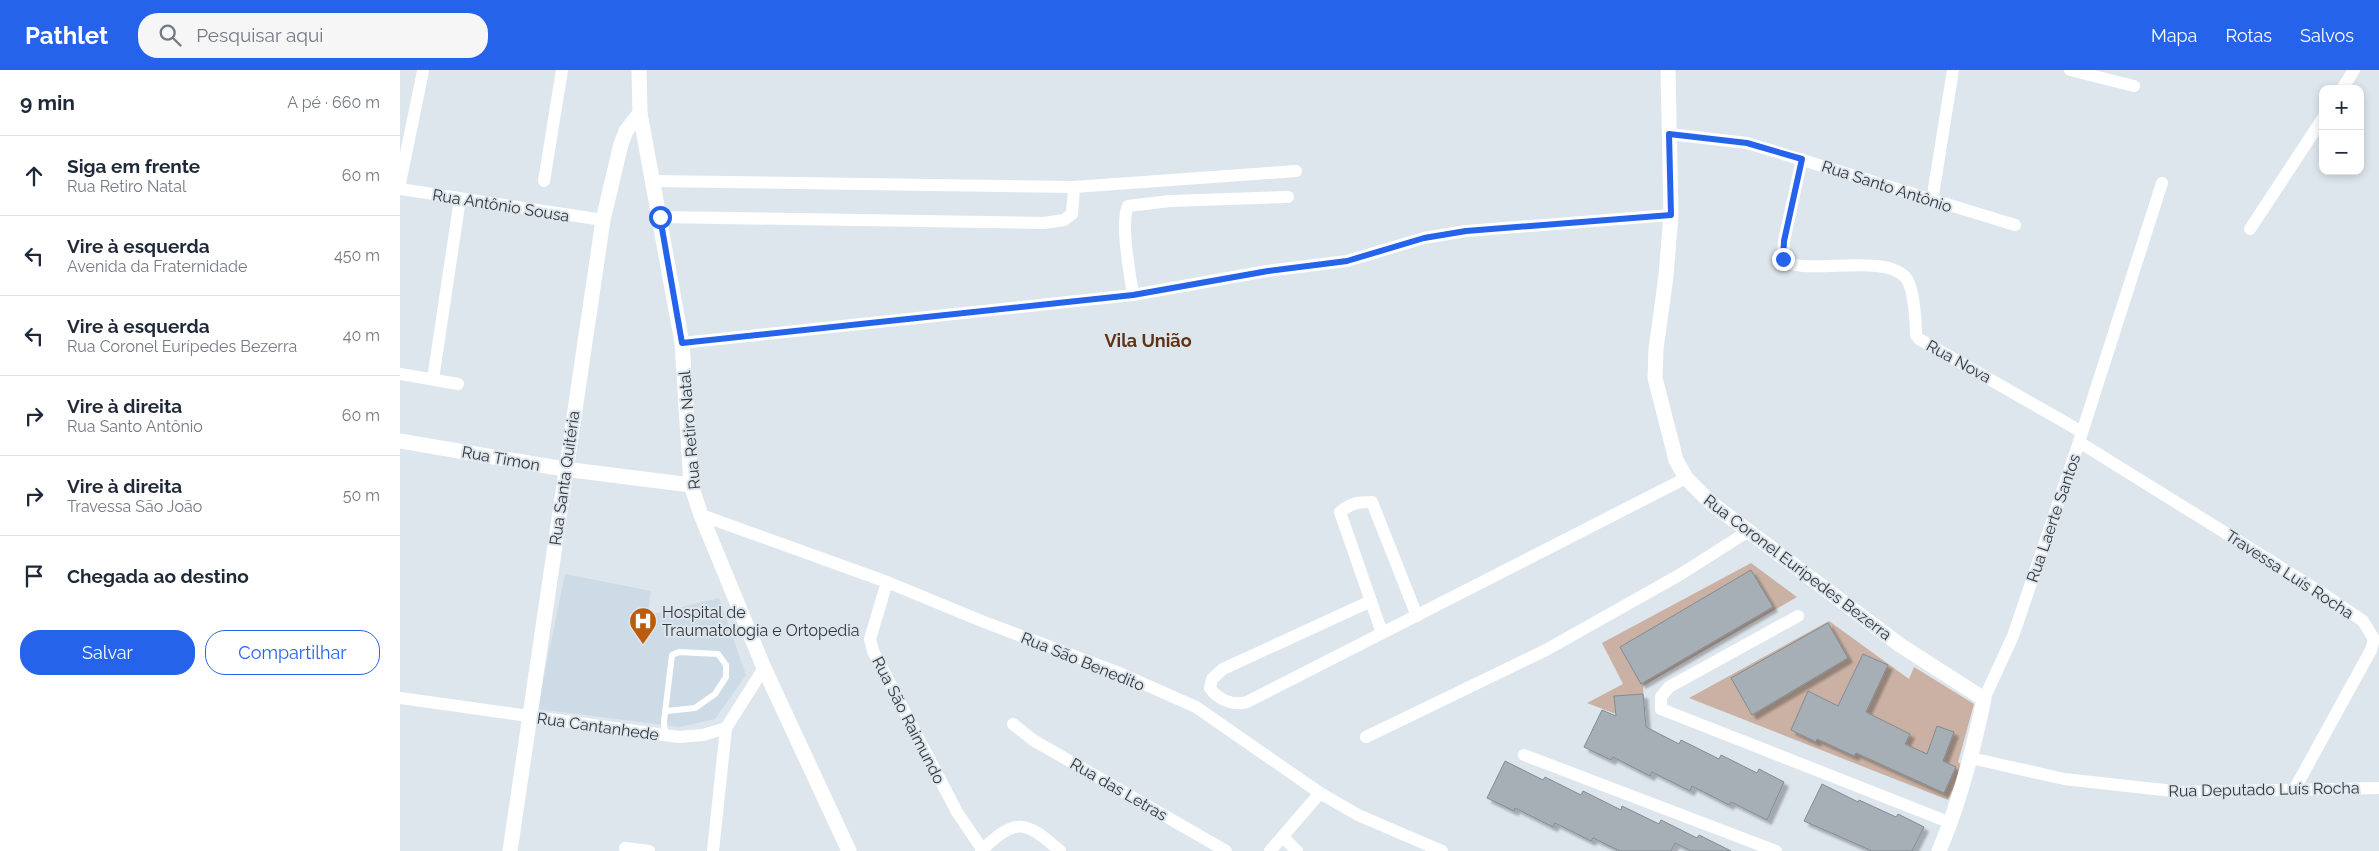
<!DOCTYPE html>
<html lang="pt">
<head>
<meta charset="utf-8">
<style>
	:root { --surface:#fff; --page:#f6f6f7; --text:#1f2937; --muted:#747a83; --line:#e0e1e3; --accent:#2563eb }
	body { margin:0; font-family:Raleway,sans-serif; background:var(--page); color:var(--text) }
	.controls { position:absolute; right:15px; top:15px; display:grid; overflow:hidden; border-radius:10px; box-shadow:0 2px 8px #0003 }
	.controls button { width:45px; height:45px; display:grid; place-items:center; padding:0; border:0; border-bottom:1px solid var(--line); background:var(--surface); color:var(--text); font:25px sans-serif }
	.stop { position:absolute; width:15px; height:15px; margin:-11px; border:4px solid #2563eb; border-radius:50%; background:#fff }
	.stop.end { background:#2563eb; border-color:#fff; box-shadow:0 1px 5px #0008 }
	.list { margin:0; padding:0; list-style:none }
	h2 { display:flex; justify-content:space-between; align-items:center; height:65px; margin:0; padding:0 20px; font-size:21px }
	h2 small { font-size:16px; font-weight:400; color:var(--muted) }
	.list li { display:grid; grid-template-columns:32px 1fr auto; gap:15px; align-items:center; box-sizing:border-box; height:80px; padding:0 20px; border-top:1px solid var(--line) }
	.list b { display:block; font-size:19px; white-space:nowrap }
	.list p { margin:0; font-size:16px; white-space:nowrap; color:var(--muted) }
	.list em { font-size:16px; font-style:normal; color:var(--muted) }
	.actions { display:flex; gap:10px; padding:15px 20px }
	.actions a { flex:1; padding:11px 0; border:1px solid var(--accent); border-radius:20px; text-align:center; font-size:18px; color:var(--accent) }
	.actions .main { background:var(--accent); color:#fff }
	.icon { flex:none; width:28px; height:28px; fill:none; stroke:currentColor; stroke-width:2; stroke-linecap:round; stroke-linejoin:round }
	.map { position:relative; flex:none; width:1979px; height:781px; overflow:hidden }
	header { display:flex; align-items:center; gap:30px; box-sizing:border-box; height:70px; padding:0 25px; background:var(--accent); color:#fff }
	header strong { font-size:24px }
	nav { display:flex; gap:28px; margin-inline-start:auto; font-size:18px }
	.search { width:350px; height:45px; background:var(--page); display:flex; align-items:center; gap:12px; box-sizing:border-box; padding:0 18px; border-radius:20px; color:var(--muted); font-size:19px }
	main { display:flex }
	aside { flex:1; background:var(--surface) }
	.map>svg:first-child { display:block }
</style>
</head>
<body>
<header>
<strong>Pathlet</strong>
<div class="search"><svg class="icon" aria-label="search" viewBox="0 0 24 24"><circle cx="10" cy="10" r="6"/><path d="M15 15l6 6"/></svg>Pesquisar aqui</div>
<nav><a>Mapa</a><a>Rotas</a><a>Salvos</a></nav>
</header>
<main>
<aside>
<h2>9 min<small>A pé · 660 m</small></h2>
<ul class="list">
<li><svg class="icon" aria-label="ahead" viewBox="0 0 24 24"><path d="M12 20V5M6 11l6-6 6 6"/></svg><div><b>Siga em frente</b><p>Rua Retiro Natal</p></div><em>60 m</em></li>
<li><svg class="icon" aria-label="left" viewBox="0 0 24 24"><path d="M17 20v-9H6M10 6l-5 5 5 5"/></svg><div><b>Vire à esquerda</b><p>Avenida da Fraternidade</p></div><em>450 m</em></li>
<li><svg class="icon" aria-label="left" viewBox="0 0 24 24"><path d="M17 20v-9H6M10 6l-5 5 5 5"/></svg><div><b>Vire à esquerda</b><p>Rua Coronel Eurípedes Bezerra</p></div><em>40 m</em></li>
<li><svg class="icon" aria-label="right" viewBox="0 0 24 24"><path d="M7 20v-9h11M14 6l5 5-5 5"/></svg><div><b>Vire à direita</b><p>Rua Santo Antônio</p></div><em>60 m</em></li>
<li><svg class="icon" aria-label="right" viewBox="0 0 24 24"><path d="M7 20v-9h11M14 6l5 5-5 5"/></svg><div><b>Vire à direita</b><p>Travessa São João</p></div><em>50 m</em></li>
<li><svg class="icon" aria-label="arrive" viewBox="0 0 24 24"><path d="M6 21V4h12l-3 4 3 4H6"/></svg><div><b>Chegada ao destino</b></div></li>
</ul>
<div class="actions"><a class="main">Salvar</a><a>Compartilhar</a></div>
</aside>
<div class="map">
<svg width="1979" height="781" viewBox="0 0 1979 781">
	<defs>
		<filter id="shadow"><feDropShadow dx="4.5" dy="4.5" stdDeviation="1" flood-color="#0004"/></filter>
	</defs>
	<rect width="100%" height="100%" fill="#dee6ed"/>
	<path fill="#cddbe7" d="M165,504L251,521L248,545L319,528L346,605L315,649L280,657L137,639Z"/>
	<g fill="#cab1a3">
		<path d="M1351,493L1397,527L1243,616L1245,655L1187,633L1223,614L1202,573Z"/>
		<path d="M1429,551L1509,609L1514,597L1574,634L1558,692L1563,696L1548,730L1289,628Z"/>
	</g>
	<g fill="#a6afb5" stroke="#838b91" filter="url(#shadow)">
		<path d="M1351,500L1373,537L1241,614L1220,577Z"/>
		<path d="M1428,553L1448,588L1352,645L1331,608Z"/>
		<path d="M1463,584L1488,595L1466,642L1510,664L1505,674L1527,684L1537,656L1554,662L1543,691L1556,697L1544,723L1456,683L1454,686L1417,669L1416,672L1391,660L1408,621L1438,636Z"/>
		<path d="M1243,624L1246,657L1279,674L1281,670L1319,689L1321,685L1357,703L1359,699L1384,712L1367,750L1331,732L1329,735L1292,716L1290,721L1252,702L1250,706L1213,687L1211,690L1184,677L1202,640L1216,646L1214,626Z"/>
		<path d="M1105,691L1143,710L1145,707L1181,725L1183,721L1221,740L1222,736L1259,754L1261,750L1297,768L1299,765L1331,781H1291L1275,773L1271,781H1220L1193,768L1191,771L1155,753L1153,757L1115,738L1114,741L1087,728Z"/>
		<path d="M1422,714L1458,732L1459,730L1496,747L1498,744L1524,757L1512,781H1472L1404,751Z"/>
	</g>
	<g fill="none" stroke-linecap="round" stroke-linejoin="round">
		<path stroke="#fff" stroke-width="6" d="M265,665L264,651L272,585L279,582L318,584L326,595V607L315,624L295,638L267,641"/>
		<g stroke="#fff" stroke-width="12">
			<path d="M1670,0L1734,16"/>
			<path d="M1942,19L1954,0"/>
			<path d="M1269,64L1347,73L1615,155"/>
			<path d="M1402,89L1384,171L1383,189C1399,208 1485,181 1506,208C1514,218 1516,252 1516,265L1519,269L1682,362"/>
			<path d="M144,111L162,0"/>
			<path d="M253,111L674,117L896,101"/>
			<path d="M0,113L23,1"/>
			<path d="M0,119L203,150"/>
			<path d="M1532,131L1553,0"/>
			<path d="M260,147L644,153L664,150L672,144L674,117"/>
			<path d="M1850,159L1923,48"/>
			<path d="M733,225C730,204 720,153 728,136L770,131L888,127"/>
			<path d="M282,273L733,225L867,201L947,191L1024,168L1066,161L1271,145"/>
			<path d="M0,304L58,314"/>
			<path d="M33,309L60,129"/>
			<path d="M1679,372L1919,521L1963,551L1974,569L1971,580L1894,720"/>
			<path d="M301,445L487,512L584,552L717,602L796,637L920,723L958,745L1042,781"/>
			<path d="M487,512L470,569L473,581L557,742L582,779"/>
			<path d="M971,531L823,599L812,609L810,618C818,630 834,636 847,632L1286,408"/>
			<path d="M1398,546L1269,617L1261,627V639L1551,753"/>
			<path d="M982,563L940,442C951,433 958,432 972,432L1017,546"/>
			<path d="M0,628L279,667L303,665L326,658L364,598"/>
			<path d="M1584,629L1613,566L1679,372L1762,113"/>
			<path d="M613,654L633,670L826,781"/>
			<path d="M966,667L1146,580L1281,504L1347,462"/>
			<path d="M1124,685L1376,781"/>
			<path d="M1571,688L1664,709L1782,722L1979,718"/>
			<path d="M883,767L897,781"/>
			<path d="M225,778L249,781"/>
			<path d="M313,781L326,658"/>
			<path d="M581,781C616,747 625,750 660,781"/>
			<path d="M870,781L920,723"/>
		</g>
		<g stroke="#fff" stroke-width="15">
			<path d="M239,0L240,43L282,273L291,415L301,445L364,598L449,781"/>
			<path d="M1268,0L1271,145L1266,206L1256,279L1255,308L1276,390L1286,408L1311,433L1500,575L1584,629C1573,681 1560,732 1539,781"/>
			<path d="M0,371L164,399L291,415"/>
			<path d="M110,781L203,150L221,74L226,61L240,43"/>
		</g>
	</g>
	<g fill="none" stroke-linecap="round" stroke-linejoin="round">
		<path stroke="#2563eb" stroke-width="6" d="M260,147L282,273L733,225L868,201L947,191L1024,168L1066,161L1271,145L1269,64L1347,73L1402,89L1384,171L1383,189"/>
	</g>
	<defs>
		<g id="hospital-pin" transform="scale(1.4375)"><path d="M0 17L-7.5 6A9.5 9.5 0 1 1 7.5 6Z" fill="#ba5c0d" stroke="#dee6ed"/><path d="M-5-5h3v3.5h4V-5h3V5h-3V1.5h-4V5h-3Z" fill="#fff"/></g>
	</defs>
	<g fill-rule="evenodd">
		<use href="#hospital-pin" x="243" y="551"/>
	</g>
	<g text-anchor="middle" stroke-width="4" stroke-linejoin="round" paint-order="stroke">
		<g font-size="16" fill="#34373a" stroke="#dee6ed">
			<text transform="translate(1487 116) rotate(18)" y="6">Rua Santo Antônio</text>
			<text transform="translate(101 135) rotate(9)" y="6">Rua Antônio Sousa</text>
			<text transform="translate(1559 291) rotate(29)" y="6">Rua Nova</text>
			<text transform="translate(289 360) rotate(-95)" y="6">Rua Retiro Natal</text>
			<text transform="translate(101 388) rotate(10)" y="6">Rua Timon</text>
			<text transform="translate(164 408) rotate(-82)" y="6">Rua Santa Quitéria</text>
			<text transform="translate(1653 448) rotate(-71)" y="6">Rua Laerte Santos</text>
			<text transform="translate(1398 497) rotate(37)" y="6">Rua Coronel Eurípedes Bezerra</text>
			<text transform="translate(1890 504) rotate(33)" y="6">Travessa Luís Rocha</text>
			<text transform="translate(683 591) rotate(22)" y="6">Rua São Benedito</text>
			<text transform="translate(509 650) rotate(63)" y="6">Rua São Raimundo</text>
			<text transform="translate(198 656) rotate(8)" y="6">Rua Cantanhede</text>
			<text transform="translate(719 719) rotate(30)" y="6">Rua das Letras</text>
			<text transform="translate(1864 719) rotate(-1)" y="6">Rua Deputado Luís Rocha</text>
		</g>
		<g font-size="16" fill="#34373a" stroke="#dee6ed" text-anchor="start">
			<text x="262" y="548">Hospital de<tspan x="262" dy="18">Traumatologia e Ortopedia</tspan></text>
		</g>
		<g font-size="18" font-weight="bold" fill="#613313" stroke="#dee6ed">
			<text x="748" y="277">Vila União</text>
		</g>
	</g>
</svg>
<div class="controls">
<button>+</button>
<button>−</button>
</div>
<div class="stop" style="left:260px;top:147px"></div>
<div class="stop end" style="left:1383px;top:189px"></div>
</div>
</main>
</body>
</html>
